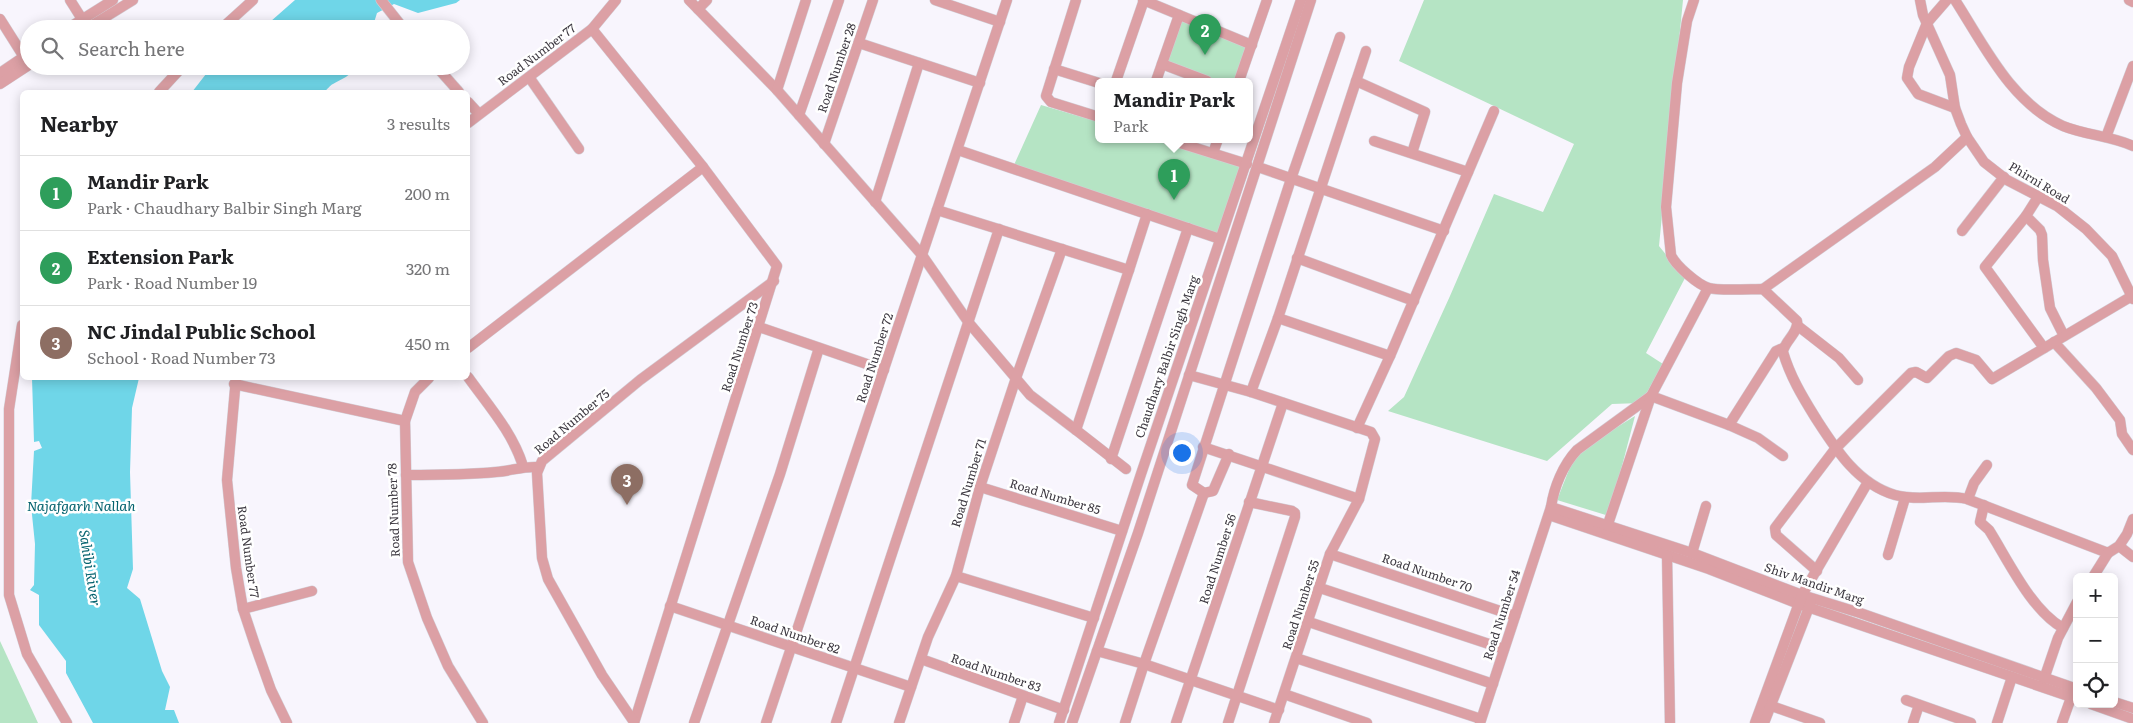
<!DOCTYPE html>
<html lang="en">
<head>
<meta charset="utf-8">
<style>
	:root { --surface:#fff; --page:#f6f6f6; --text:#202124; --muted:#757577; --line:#e0e0e0; --accent:#3a748d }
	body { margin:0; font-family:Literata,serif; background:var(--page); color:var(--text) }
	.controls { position:absolute; right:15px; bottom:15px; display:grid; overflow:hidden; border-radius:8px; box-shadow:0 2px 12px #0003 }
	.controls button { width:45px; height:45px; display:grid; place-items:center; padding:0; border:0; border-bottom:1px solid var(--line); background:var(--surface); color:var(--text); font:25px sans-serif }
	.you { position:absolute; left:1181px; top:452px; width:18px; height:18px; margin:-12px; border:4px solid #fff; border-radius:50%; background:#1a73e8; box-shadow:0 0 0 8px #1a73e833 }
	.badge { display:grid; place-items:center; width:32px; height:32px; border-radius:50%; background:var(--accent); color:#fff; font-size:16px; font-weight:700 }
	.pin { position:absolute; translate:-50% -41px; filter:drop-shadow(0 1px 2px #0008) }
	.pin::after { content:''; position:absolute; top:26px; width:18px; height:15px; background:inherit; clip-path:polygon(0 0,100% 0,50% 100%) }
	.popup { position:absolute; left:1095px; top:78px; width:158px; height:65px; box-sizing:border-box; display:grid; place-content:center; border-radius:8px; background:var(--surface); filter:drop-shadow(0 1px 4px #0005); font-size:16px; white-space:nowrap; color:var(--muted) }
	.popup b { font-size:19px; color:var(--text) }
	.popup::after { content:''; position:absolute; left:50%; top:100%; margin-left:-10px; border:10px solid transparent; border-top-color:var(--surface) }
	.list { margin:0; padding:0; list-style:none }
	h2 { display:flex; justify-content:space-between; align-items:center; height:65px; margin:0; padding:0 20px; font-size:21px }
	h2 small { font-size:16px; font-weight:400; color:var(--muted) }
	.list li { display:grid; grid-template-columns:32px 1fr auto; gap:15px; align-items:center; box-sizing:border-box; height:75px; padding:0 20px; border-top:1px solid var(--line) }
	.list b { display:block; font-size:19px; white-space:nowrap }
	.list p { margin:0; font-size:16px; white-space:nowrap; color:var(--muted) }
	.list em { font-size:16px; font-style:normal; color:var(--muted) }
	.icon { flex:none; width:28px; height:28px; fill:none; stroke:currentColor; stroke-width:2; stroke-linecap:round; stroke-linejoin:round }
	.map { position:relative; flex:none; width:2133px; height:723px; overflow:hidden }
	.search { position:absolute; background:var(--surface); box-shadow:0 2px 12px #0003; left:20px; top:20px; width:450px; height:55px; display:flex; align-items:center; gap:12px; box-sizing:border-box; padding:0 18px; border-radius:28px; color:var(--muted); font-size:19px }
	.panel { position:absolute; background:var(--surface); box-shadow:0 2px 12px #0003; left:20px; top:90px; width:450px; height:290px; border-radius:8px }
	.map>svg:first-child { display:block }
</style>
</head>
<body>
<div class="map">
<svg width="2133" height="723" viewBox="0 0 2133 723">
	<rect width="100%" height="100%" fill="#f8f5fd"/>
	<g fill="#b5e4c4">
		<path d="M1424,0H1683L1659,246L1685,278L1646,353L1663,364L1641,403L1612,404L1547,461L1388,411L1404,397L1450,296L1494,194L1543,212L1574,144L1399,61Z"/>
		<path d="M1181,19L1247,46L1238,81H1207L1162,64Z"/>
		<path d="M1041,105L1099,122V139H1154L1244,165L1219,236L1014,165Z"/>
		<path d="M1635,416L1609,516L1557,500L1574,457L1585,447Z"/>
		<path d="M0,641L38,723H0Z"/>
	</g>
	<g fill="#6fd6e8">
		<path d="M295,0H460L456,3L418,13L394,4L377,13L372,29H262Z"/>
		<path d="M225,66H355C352,76 341,79 333,84C330,85 327,90 324,92H192L206,74L222,70Z"/>
		<path d="M32,378H139L132,408L130,472L133,569L127,588L140,599L162,671L170,687L165,710H174L179,723H93L66,673V661L39,625V595L30,590L34,585L35,544L31,505L34,451L42,448L39,441L34,442Z"/>
	</g>
	<g fill="none" stroke-linecap="round" stroke-linejoin="round">
		<g stroke="#d3cfd7" stroke-width="11">
			<g id="minor">
				<path d="M70,0L82,19"/>
				<path d="M381,0L404,29"/>
				<path d="M689,0L777,90L922,255L969,323L1030,395L1076,430"/>
				<path d="M935,0L1000,22"/>
				<path d="M1076,0L1046,96L1051,102L1099,117"/>
				<path d="M1143,0L1252,45"/>
				<path d="M1694,0L1687,21L1677,83L1666,207L1671,255C1675,265 1698,285 1709,288C1718,291 1751,289 1763,289L1797,321C1799,333 1784,341 1783,352C1790,376 1802,396 1815,417C1835,448 1857,484 1895,495C1919,502 1943,493 1967,499L2108,553L2119,546L2127,534L2133,519"/>
				<path d="M1920,0L1923,15L1950,75L1955,108L1961,124L1967,137L1984,162L2007,180L2057,206L2086,229L2112,256L2133,299"/>
				<path d="M1947,0L1927,23L1909,67L1907,78L1918,94L1955,108"/>
				<path d="M1955,0C1984,45 2011,103 2063,126C2085,135 2111,136 2133,146"/>
				<path d="M2129,0L2133,2"/>
				<path d="M698,9L707,0"/>
				<path d="M0,19L24,57"/>
				<path d="M67,29L113,0"/>
				<path d="M86,29L133,0"/>
				<path d="M221,29L253,0"/>
				<path d="M592,29L703,167L777,266L634,723"/>
				<path d="M859,43L980,83"/>
				<path d="M1162,64L1207,81"/>
				<path d="M436,66L459,92"/>
				<path d="M1054,69L1099,83"/>
				<path d="M0,73L28,54"/>
				<path d="M529,77L579,149"/>
				<path d="M1116,81L1144,0"/>
				<path d="M1156,81L1179,15"/>
				<path d="M1239,81L1267,0"/>
				<path d="M1356,81L1425,112L1412,153"/>
				<path d="M0,84L29,65"/>
				<path d="M777,90L806,0"/>
				<path d="M159,92L183,66"/>
				<path d="M468,102L479,114"/>
				<path d="M799,115L839,0"/>
				<path d="M468,123L592,29L616,0"/>
				<path d="M2106,137L2133,66"/>
				<path d="M1167,139L1247,164"/>
				<path d="M1374,141L1468,172"/>
				<path d="M824,144L873,0"/>
				<path d="M958,150L1220,239"/>
				<path d="M1213,153L1218,139"/>
				<path d="M1258,167L1444,231"/>
				<path d="M2038,197L2026,216L2040,230L2042,235L2043,260L2050,308L2064,336"/>
				<path d="M875,202L919,63"/>
				<path d="M937,210L1129,270L1076,430L1126,469"/>
				<path d="M2026,216L1985,267L2044,348"/>
				<path d="M1962,231L2004,177"/>
				<path d="M1297,258L1414,301"/>
				<path d="M1129,270L1147,214"/>
				<path d="M1763,289L1935,167L1967,137"/>
				<path d="M1278,318L1390,356"/>
				<path d="M22,325L9,409V595L27,654L67,723"/>
				<path d="M1798,326L1839,358L1858,380"/>
				<path d="M759,327L884,370"/>
				<path d="M2054,342L2096,388L2120,420L2122,434L2133,450"/>
				<path d="M468,348L703,167"/>
				<path d="M1189,375L1251,392L1371,432L1375,439L1359,499L1203,447"/>
				<path d="M468,377C488,405 513,433 523,466"/>
				<path d="M236,378L227,480L236,568L243,609L255,645L271,690L287,723"/>
				<path d="M429,378L415,392L405,421L408,562L427,618L448,666L483,723"/>
				<path d="M234,384L405,421"/>
				<path d="M1251,392L1278,318L1366,51"/>
				<path d="M1729,425L1776,351L1783,348"/>
				<path d="M1357,428L1390,356L1494,111"/>
				<path d="M1229,454L1213,491L1204,493L1192,485L1291,179L1340,37"/>
				<path d="M1111,459L1188,228"/>
				<path d="M406,475C436,475 466,475 496,472C511,471 523,466 538,467"/>
				<path d="M980,487L1122,531"/>
				<path d="M1968,499L1974,483L1987,465"/>
				<path d="M1984,505L1980,522L1989,530C2008,560 2031,610 2063,628"/>
				<path d="M1551,507C1554,487 1563,465 1577,450L1651,396L1729,425L1758,438L1783,456"/>
				<path d="M1549,515L1709,569L1799,604L2077,699"/>
				<path d="M1606,530L1651,396L1708,288"/>
				<path d="M2119,546L2133,557"/>
				<path d="M1692,553L1706,506"/>
				<path d="M1330,554L1515,616"/>
				<path d="M1667,555L1670,723"/>
				<path d="M1888,555L1905,498"/>
				<path d="M1817,571L1776,535L1775,528L1835,449L1911,373L1916,372L1927,378L1949,356L1956,353L1976,360L1992,379L2132,296"/>
				<path d="M956,576L1094,618"/>
				<path d="M2093,577L2108,553"/>
				<path d="M1320,588L1504,649"/>
				<path d="M670,606L911,687"/>
				<path d="M243,609L312,591"/>
				<path d="M1309,622L1493,684"/>
				<path d="M1097,651L1144,664L1279,710"/>
				<path d="M1296,658L1481,719"/>
				<path d="M921,659L1064,710"/>
				<path d="M2044,679L2058,638L2077,602"/>
				<path d="M1284,694L1367,723"/>
				<path d="M1906,700L1971,723"/>
				<path d="M2114,702L2133,708"/>
				<path d="M1766,704L1820,723"/>
				<path d="M2091,704L2133,719"/>
				<path d="M634,722L602,675L548,579L542,558L537,473L542,461L640,380L774,281"/>
				<path d="M694,723L780,474L819,348"/>
				<path d="M766,723L1007,0"/>
				<path d="M836,723L999,229"/>
				<path d="M899,723L928,637L956,576L980,487L1016,378L1062,249"/>
				<path d="M1014,723L1023,696"/>
				<path d="M1059,723L1141,474L1301,0"/>
				<path d="M1072,723L1138,533L1311,0"/>
				<path d="M1125,723L1144,664L1204,493"/>
				<path d="M1176,723L1283,403"/>
				<path d="M1228,723L1295,517V513L1292,511L1249,502"/>
				<path d="M1274,723L1330,554L1359,499"/>
				<path d="M1480,723L1551,507L1692,553L1802,595L1860,613L2077,689"/>
				<path d="M1755,723L1802,595L1868,482"/>
				<path d="M1764,723L1811,602"/>
				<path d="M1913,723L1919,705"/>
				<path d="M1997,723L2012,677"/>
				<path d="M2062,723L2073,692"/>
			</g>
		</g>
		<use href="#minor" stroke="#dca0a5" stroke-width="10"/>
	</g>
	<g text-anchor="middle" stroke-width="5" stroke-linejoin="round" paint-order="stroke">
		<g font-size="12" fill="#3d3941" stroke="#fff">
			<text transform="translate(537 55) rotate(-37)" y="4">Road Number 77</text>
			<text transform="translate(837 68) rotate(-71)" y="4">Road Number 28</text>
			<text transform="translate(2039 183) rotate(31)" y="4">Phirni Road</text>
			<text transform="translate(740 347) rotate(-72)" y="4">Road Number 73</text>
			<text transform="translate(1167 357) rotate(-71)" y="4">Chaudhary Balbir Singh Marg</text>
			<text transform="translate(875 358) rotate(-72)" y="4">Road Number 72</text>
			<text transform="translate(572 422) rotate(-40)" y="4">Road Number 75</text>
			<text transform="translate(969 483) rotate(-73)" y="4">Road Number 71</text>
			<text transform="translate(1055 497) rotate(17)" y="4">Road Number 85</text>
			<text transform="translate(394 510) rotate(-92)" y="4">Road Number 78</text>
			<text transform="translate(248 552) rotate(82)" y="4">Road Number 77</text>
			<text transform="translate(1218 559) rotate(-72)" y="4">Road Number 56</text>
			<text transform="translate(1427 573) rotate(19)" y="4">Road Number 70</text>
			<text transform="translate(1814 584) rotate(19)" y="4">Shiv Mandir Marg</text>
			<text transform="translate(1301 605) rotate(-72)" y="4">Road Number 55</text>
			<text transform="translate(1502 615) rotate(-72)" y="4">Road Number 54</text>
			<text transform="translate(795 635) rotate(19)" y="4">Road Number 82</text>
			<text transform="translate(996 673) rotate(19)" y="4">Road Number 83</text>
		</g>
		<g font-size="14" font-style="italic" fill="#04626e" stroke="#fff">
			<text x="81" y="511">Najafgarh Nallah</text>
			<text transform="translate(90 568) rotate(81)" y="5">Sahibi River</text>
		</g>
	</g>
</svg>
<div class="controls">
<button>+</button>
<button>−</button>
<button><svg class="icon" aria-label="locate" viewBox="0 0 24 24"><circle cx="12" cy="12" r="6"/><path d="M12 2v4M12 18v4M2 12h4M18 12h4"/></svg></button>
</div>
<div class="you"></div>
<div class="pin badge" style="left:1174px;top:200px;background:#2e9e5b">1</div>
<div class="popup"><b>Mandir Park</b>Park</div>
<div class="pin badge" style="left:1205px;top:55px;background:#2e9e5b">2</div>
<div class="pin badge" style="left:627px;top:505px;background:#8d6e63">3</div>
<div class="search"><svg class="icon" aria-label="search" viewBox="0 0 24 24"><circle cx="10" cy="10" r="6"/><path d="M15 15l6 6"/></svg>Search here</div>
<section class="panel">
<h2>Nearby<small>3 results</small></h2>
<ul class="list">
<li><span class="badge" style="background:#2e9e5b">1</span><div><b>Mandir Park</b><p>Park · Chaudhary Balbir Singh Marg</p></div><em>200 m</em></li>
<li><span class="badge" style="background:#2e9e5b">2</span><div><b>Extension Park</b><p>Park · Road Number 19</p></div><em>320 m</em></li>
<li><span class="badge" style="background:#8d6e63">3</span><div><b>NC Jindal Public School</b><p>School · Road Number 73</p></div><em>450 m</em></li>
</ul>
</section>
</div>
</body>
</html>
